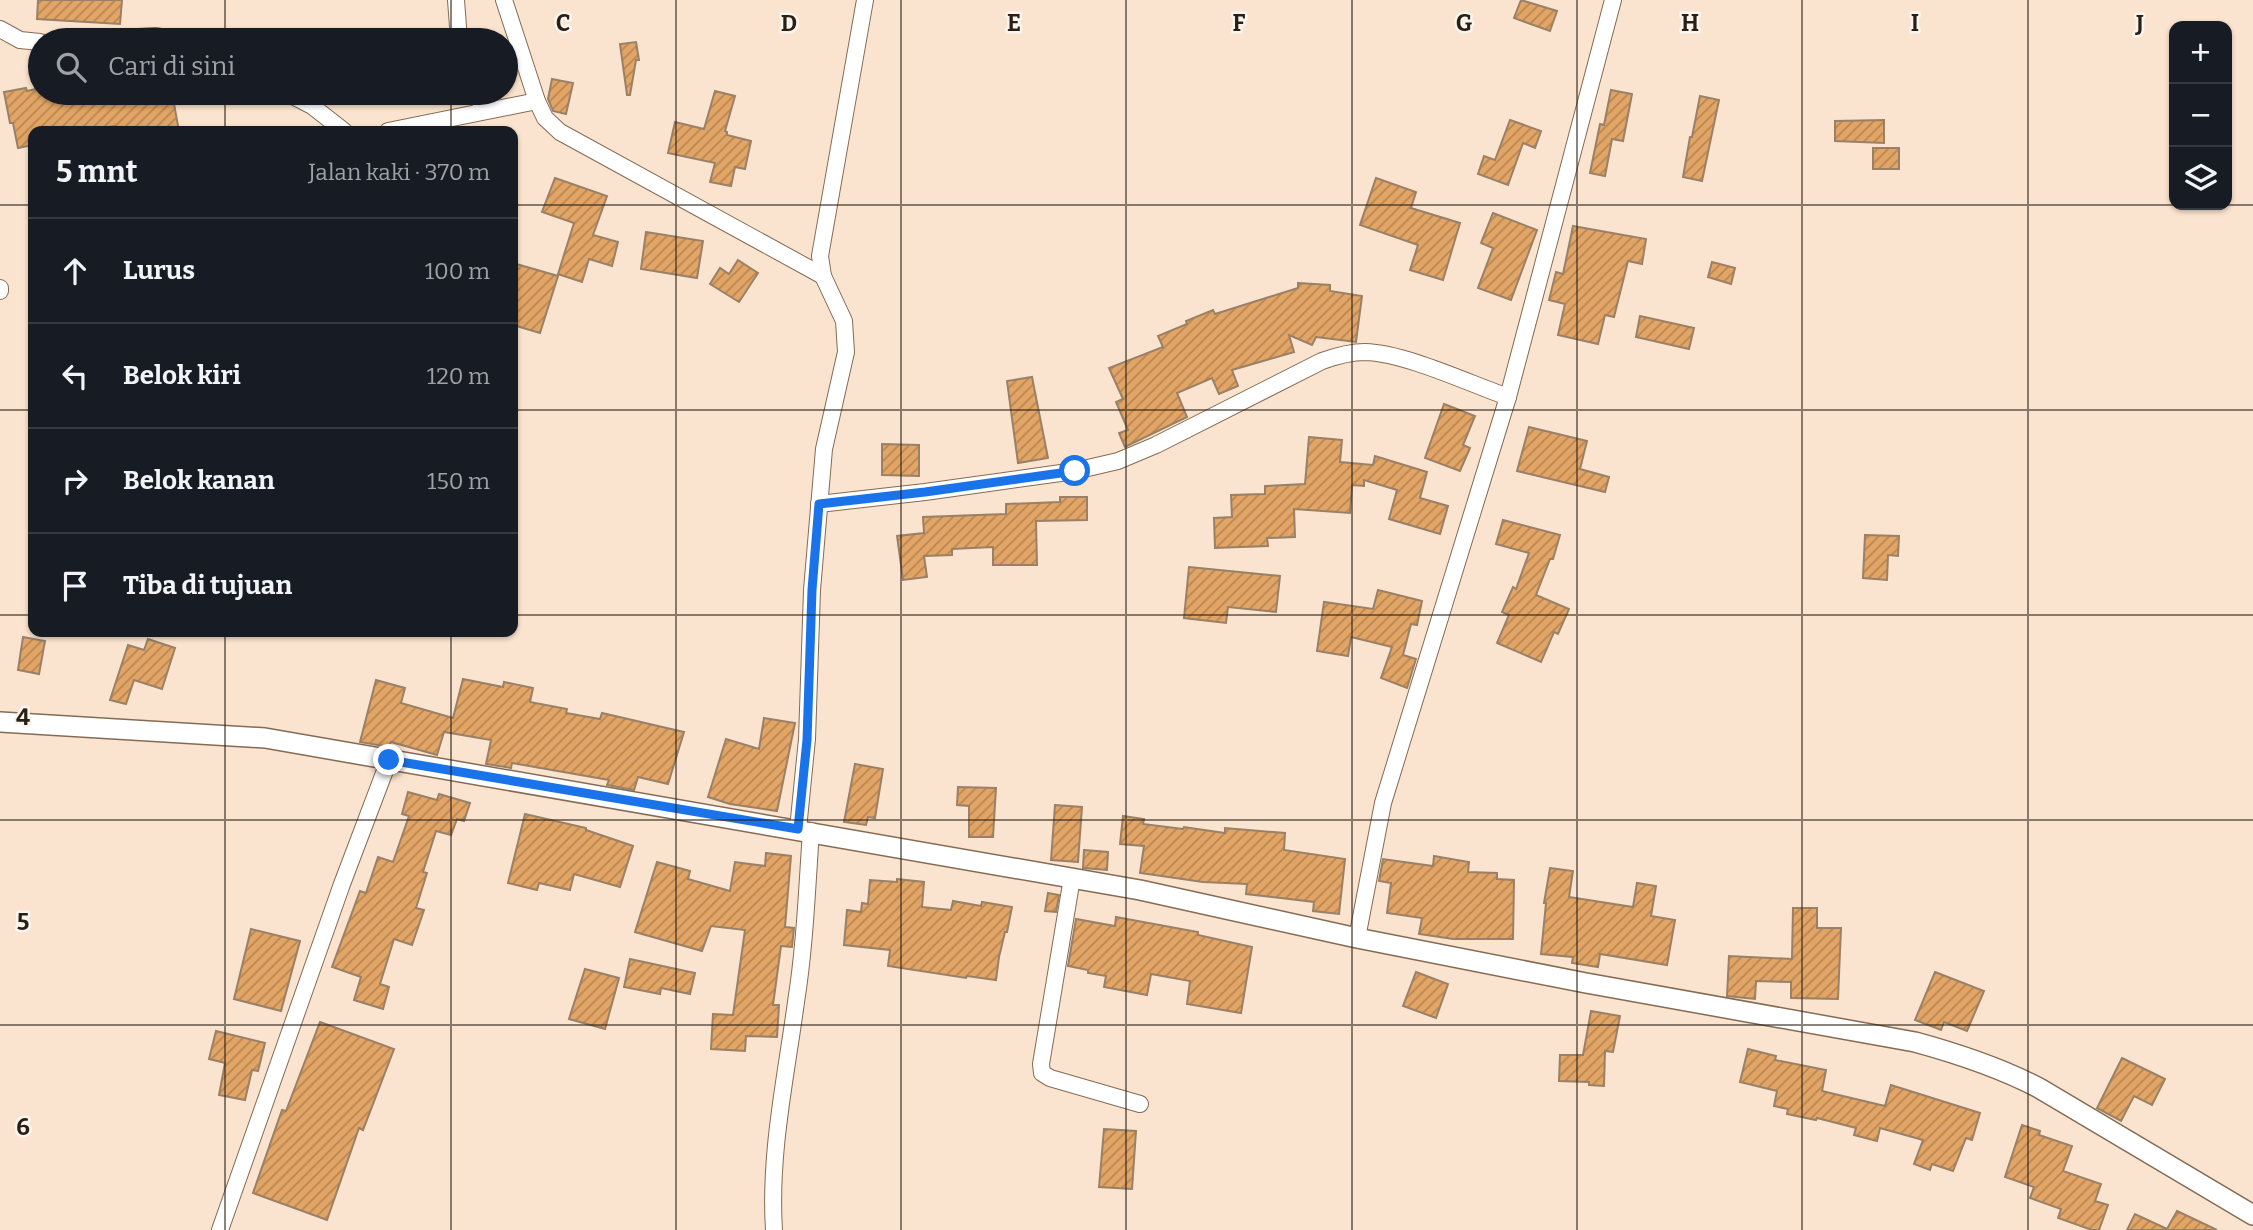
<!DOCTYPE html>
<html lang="id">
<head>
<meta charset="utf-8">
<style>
	:root { --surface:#171b24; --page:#242831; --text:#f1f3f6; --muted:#9ea1a6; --line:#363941 }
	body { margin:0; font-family:Bitter,serif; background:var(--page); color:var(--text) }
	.controls { position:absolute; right:21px; top:21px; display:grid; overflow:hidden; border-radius:14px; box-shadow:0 2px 5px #0004 }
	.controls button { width:63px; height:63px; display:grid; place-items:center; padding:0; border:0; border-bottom:2px solid var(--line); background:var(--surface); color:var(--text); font:35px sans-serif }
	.stop { position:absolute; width:21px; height:21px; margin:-16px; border:5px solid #1a73e8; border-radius:50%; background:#fff }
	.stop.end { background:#1a73e8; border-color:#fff; box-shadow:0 2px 7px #0008 }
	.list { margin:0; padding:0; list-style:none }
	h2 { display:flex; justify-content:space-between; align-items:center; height:91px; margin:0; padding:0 28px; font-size:30px }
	h2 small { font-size:23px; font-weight:400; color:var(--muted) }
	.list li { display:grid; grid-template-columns:46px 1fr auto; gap:21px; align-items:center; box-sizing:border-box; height:105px; padding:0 28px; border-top:2px solid var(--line) }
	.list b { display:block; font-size:26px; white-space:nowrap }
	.list em { font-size:23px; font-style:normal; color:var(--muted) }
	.icon { flex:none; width:38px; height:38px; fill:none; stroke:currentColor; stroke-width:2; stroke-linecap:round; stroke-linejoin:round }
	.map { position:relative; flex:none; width:2253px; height:1230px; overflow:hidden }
	.search { position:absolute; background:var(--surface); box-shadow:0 2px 5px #0004; left:28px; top:28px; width:490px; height:77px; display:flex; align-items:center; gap:18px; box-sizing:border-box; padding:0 24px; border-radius:38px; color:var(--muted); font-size:26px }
	.panel { position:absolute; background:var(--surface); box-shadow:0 2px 5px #0004; left:28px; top:126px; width:490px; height:511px; border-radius:14px }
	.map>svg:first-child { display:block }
</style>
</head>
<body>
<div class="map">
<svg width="2253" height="1230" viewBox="0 0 2253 1230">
	<defs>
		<pattern id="building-hatch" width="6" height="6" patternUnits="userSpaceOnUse" patternTransform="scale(1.75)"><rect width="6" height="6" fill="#e2a566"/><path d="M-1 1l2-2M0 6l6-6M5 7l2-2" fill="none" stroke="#b78653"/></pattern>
	</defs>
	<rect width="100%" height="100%" fill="#fbe4cf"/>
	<g fill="url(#building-hatch)" stroke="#998067" stroke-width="2">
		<path d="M38,0H122L120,24L37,19Z"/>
		<path d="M1521,0L1557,11L1550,31L1514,18Z"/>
		<path d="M636,42L639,60H636L630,95H627L620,44Z"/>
		<path d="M552,79L573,83L566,114L553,111L548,99Z"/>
		<path d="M26,88L27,91L40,88V93H139L140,99L172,93L179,131H116L115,126L87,131H33V145L18,148L13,123H10L4,92Z"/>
		<path d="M1611,90L1632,94L1623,141L1612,139L1605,176L1590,173L1600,124L1604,125Z"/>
		<path d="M715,91L735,96L725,131L727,132V135L751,141L745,169L735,167L731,186L710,182L715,163L668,153L675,122L704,129Z"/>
		<path d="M1700,96L1719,100L1702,181L1683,177L1690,137H1692Z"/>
		<path d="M1510,120L1541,131L1535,148L1523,143L1508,185L1478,174L1484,156L1495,160Z"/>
		<path d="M1884,120V143L1835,141V121Z"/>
		<rect x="1873" y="148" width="26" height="21"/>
		<path d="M555,178L607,196L593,235L618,242L612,266L589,259L582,282L558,274L574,223L542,212Z"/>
		<path d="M1376,178L1416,192L1411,208L1460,223L1443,280L1410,270L1418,245L1360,225Z"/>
		<path d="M1493,213L1537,230L1511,300L1478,288L1493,248L1481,243Z"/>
		<path d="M1573,226L1646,239L1642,264L1628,261L1614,317L1605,315L1598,344L1558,335L1565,304L1549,300L1556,272L1563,274Z"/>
		<path d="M646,232L703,241L697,278L641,269Z"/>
		<path d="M738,260L758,273L739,302L710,284L720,268L729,274Z"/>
		<path d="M1712,262L1735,268L1731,284L1708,277Z"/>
		<path d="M513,263L558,276L540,333L513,325Z"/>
		<path d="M1298,283L1330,285V291L1362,296L1356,342L1316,337L1312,345L1289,335L1294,352L1232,370L1238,386L1219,394L1212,378L1177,393L1187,417L1125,447L1119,433L1128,430L1116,402L1123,399L1109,368L1163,347L1158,336L1187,324L1186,321L1213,310L1215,314L1298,288Z"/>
		<path d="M1640,316L1694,328L1689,349L1636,337Z"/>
		<path d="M1032,377L1048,458L1018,463L1007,381Z"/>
		<path d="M1444,404L1475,416L1463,445L1470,448L1460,471L1425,458Z"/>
		<path d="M1529,427L1587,441L1580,469L1609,477L1605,492L1517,471Z"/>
		<path d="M1309,437L1342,440L1340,462L1373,465L1375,456L1427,472L1420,498L1448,506L1440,534L1389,519L1397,490L1364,480V486L1352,485L1350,513L1294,509L1295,537L1267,538L1268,546L1215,548L1214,518L1232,517L1231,495L1265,494V486L1305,484Z"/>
		<path d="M882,444L919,445V476L882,475Z"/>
		<path d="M1060,497H1087V520L1036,521L1037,565H993V547L952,549V555L924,556L927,577L903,580L897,536L924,533L923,517L1006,514V504L1060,502Z"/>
		<path d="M1503,520L1560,535L1553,559H1550L1536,595L1569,609L1558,634L1554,632L1541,662L1497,643L1509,615L1502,612L1513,587L1516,589L1529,553L1496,544Z"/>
		<path d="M1865,535L1899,536L1898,556L1888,555L1887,580L1863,578Z"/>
		<path d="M1189,567L1280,576L1276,612L1228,607L1226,623L1184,618Z"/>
		<path d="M1378,590L1422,601L1417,625L1411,624L1403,655L1416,659L1407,688L1381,678L1392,647L1351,637L1348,656L1317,651L1324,602L1373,609Z"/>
		<path d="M23,637L45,641L39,674L18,670Z"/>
		<path d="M148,639L175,648L162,689L134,680L126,704L110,700L128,645L144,650Z"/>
		<path d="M463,679L503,687L504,682L533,688L530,702L567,709L566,713L600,719L602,713L684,732L668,784L638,777L634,790L607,785L609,780L512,763L511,768L486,764L491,740L444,732L437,755L391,742L389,747L360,742L376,680L405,688L401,703L453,718Z"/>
		<path d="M764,718L795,723L777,811L730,804L708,797L726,739L759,749Z"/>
		<path d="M855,764L883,769L875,818L868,817L866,825L844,822Z"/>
		<path d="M958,787L996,788L993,837H969V806L957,805Z"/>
		<path d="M408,792L437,800L439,794L470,803L464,821L457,819L451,835L436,831L423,872L427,873L416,908L424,910L412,945L394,939L380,984L389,987L383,1009L354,1000L361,977L332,967L360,891L366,893L378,857L393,862L409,816L402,814Z"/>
		<path d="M1055,805L1082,807L1078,862L1051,860Z"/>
		<path d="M525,814L586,828V830L633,846L620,887L574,874L570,890L539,883L537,890L508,883Z"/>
		<path d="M1123,816L1144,819L1143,824L1183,829L1184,827L1225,833V828L1285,833L1284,850L1345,859L1339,914L1313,911L1314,902L1246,894L1247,884L1203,882L1140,873L1144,846L1120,844Z"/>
		<path d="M1084,850L1108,852L1107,870L1083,868Z"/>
		<path d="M766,853L791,856L785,927L794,928L792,947L781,946L773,1005H779L777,1037L746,1036L745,1051L711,1049L713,1014L733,1015L745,930L711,926L702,951L635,932L657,862L690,871L688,879L730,891L735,862L765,866Z"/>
		<path d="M1434,856L1469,862L1468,872L1497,873V879L1514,880L1513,939H1453L1419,934L1422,918L1387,913L1391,883L1379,881L1383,859L1433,866Z"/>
		<path d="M1550,868L1573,871L1569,897L1633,907L1637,883L1656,886L1651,916L1675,920L1667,965L1600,954L1598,967L1572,963L1573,957L1541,954L1546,903H1544Z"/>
		<path d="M897,879L924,882L922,907L951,910L953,901L981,906L982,902L1012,907L1007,932H1005L999,957L996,980L967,976L966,978L888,966L890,950L844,945L847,910L861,912L862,903L868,904L870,880L897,882Z"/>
		<path d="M1048,893L1059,895L1056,912L1045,911Z"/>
		<path d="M1793,908H1817V928H1841L1838,999L1791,998V982L1756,981L1755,999L1727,996L1729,956L1792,959Z"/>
		<path d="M1116,917L1198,932V935L1252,947L1241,1013L1187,1004L1190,981L1151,974L1147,995L1104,987L1106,976L1088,973V970L1068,966L1076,919L1115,926Z"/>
		<path d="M251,929L300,941L281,1011L234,999Z"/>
		<path d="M630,959L695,973L690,994L661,988L660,994L624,987Z"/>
		<path d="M585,969L619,978L605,1029L569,1019Z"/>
		<path d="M1416,972L1448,984L1436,1018L1403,1006Z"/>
		<path d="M1935,972L1984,991L1967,1031L1944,1022L1941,1030L1915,1020Z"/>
		<path d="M1591,1011L1620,1016L1613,1052L1605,1051L1604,1086L1589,1085V1082L1559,1081L1560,1055H1583Z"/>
		<path d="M320,1022L394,1049L363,1130L359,1128L327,1220L253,1193L282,1110L286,1111Z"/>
		<path d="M216,1031L265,1043L258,1071L252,1070L245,1100L219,1095L225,1063L209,1059Z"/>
		<path d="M1748,1049L1776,1056L1775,1060L1826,1070L1822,1091L1885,1106L1891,1085L1980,1113L1972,1140L1966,1138L1953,1171L1932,1164L1930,1170L1914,1164L1923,1140L1880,1128L1877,1141L1854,1135L1856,1128L1817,1118L1816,1120L1787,1114L1788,1109L1774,1106L1777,1091L1740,1082Z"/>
		<path d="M2122,1058L2165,1079L2152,1105L2134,1096L2121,1121L2097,1108Z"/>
		<path d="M2022,1125L2040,1131L2039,1135L2072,1146L2063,1171L2101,1184L2095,1201L2108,1205L2099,1230H2092L2058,1218L2061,1209L2030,1198L2034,1187L2005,1177Z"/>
		<path d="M1104,1129L1136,1131L1132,1189L1099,1187Z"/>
		<path d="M2177,1211L2217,1230H2127L2135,1214L2167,1229Z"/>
	</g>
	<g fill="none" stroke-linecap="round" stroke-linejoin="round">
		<g stroke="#846b53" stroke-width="18">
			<g id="minor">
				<path d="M456,0L459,40"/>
				<path d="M504,0L537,101L545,118L560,132L823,276"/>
				<path d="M0,29L20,40L40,42"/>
				<path d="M84,40L155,36L179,40"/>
				<path d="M287,93L312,106L344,131"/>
				<path d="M476,93L484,111"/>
				<path d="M388,131L537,101"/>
				<path d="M0,288V291"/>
				<path d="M819,504L925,492L1075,471L1118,461L1156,445L1322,361C1336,356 1350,352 1365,352C1405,353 1468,383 1508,397"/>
				<path d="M798,829L807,739L812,590L824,449L846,352L844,321L823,276L820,256L865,0"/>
				<path d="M1072,878L1041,1064L1042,1073L1050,1078L1140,1104"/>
				<path d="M1357,938L1383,803L1508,397L1613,0"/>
				<path d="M220,1230L342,884L389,760"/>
				<path d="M774,1230C769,1153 786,1077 796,1002C805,945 807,888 811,831"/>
			</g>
		</g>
		<g stroke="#846b53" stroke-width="22">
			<path id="tertiary" d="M0,722L265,738L1140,890L1357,938L1586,983L1915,1042C1959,1054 1999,1067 2039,1088L2253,1215"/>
		</g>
		<use href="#minor" stroke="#fff" stroke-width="16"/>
		<use href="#tertiary" stroke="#fff" stroke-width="19"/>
	</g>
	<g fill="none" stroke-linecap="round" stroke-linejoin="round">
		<path stroke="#1a73e8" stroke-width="9" d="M389,760L798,829L807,740L812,590L819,504L925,492L1075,471"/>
	</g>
	<path fill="none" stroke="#291f15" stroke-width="2" stroke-opacity="0.55" d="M225,0V40M451,0V40M676,0V1230M901,0V1230M1126,0V1230M1352,0V1230M1577,0V1230M1802,0V1230M2028,0V1230M225,93V131M451,93V131M0,205H33M513,205H2253M0,410H33M513,410H2253M0,615H33M513,615H2253M225,632V1230M451,632V1230M0,820H2253M0,1025H2253"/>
	<g font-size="23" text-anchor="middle" font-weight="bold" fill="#291f15" stroke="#fbf5ef" stroke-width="5" stroke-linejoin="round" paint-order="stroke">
		<text x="563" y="31">C</text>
		<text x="789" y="31">D</text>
		<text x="1014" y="31">E</text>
		<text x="1239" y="31">F</text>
		<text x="1464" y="31">G</text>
		<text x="1690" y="31">H</text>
		<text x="1915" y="31">I</text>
		<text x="2140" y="31">J</text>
		<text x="23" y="725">4</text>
		<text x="23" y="930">5</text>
		<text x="23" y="1135">6</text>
	</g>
</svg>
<div class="controls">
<button>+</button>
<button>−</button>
<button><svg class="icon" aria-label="layers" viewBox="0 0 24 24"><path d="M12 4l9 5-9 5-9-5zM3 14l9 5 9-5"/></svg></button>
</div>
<div class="stop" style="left:1075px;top:471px"></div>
<div class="stop end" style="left:389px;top:760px"></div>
<div class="search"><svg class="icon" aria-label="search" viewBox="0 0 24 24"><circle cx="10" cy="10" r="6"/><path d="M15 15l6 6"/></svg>Cari di sini</div>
<section class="panel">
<h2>5 mnt<small>Jalan kaki · 370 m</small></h2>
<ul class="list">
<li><svg class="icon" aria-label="ahead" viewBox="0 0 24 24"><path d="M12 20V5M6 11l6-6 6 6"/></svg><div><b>Lurus</b></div><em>100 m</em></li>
<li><svg class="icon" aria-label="left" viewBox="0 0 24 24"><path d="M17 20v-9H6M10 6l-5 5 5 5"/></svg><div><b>Belok kiri</b></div><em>120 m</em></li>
<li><svg class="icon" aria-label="right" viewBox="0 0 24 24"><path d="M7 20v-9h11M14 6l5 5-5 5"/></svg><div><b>Belok kanan</b></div><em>150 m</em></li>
<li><svg class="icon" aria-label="arrive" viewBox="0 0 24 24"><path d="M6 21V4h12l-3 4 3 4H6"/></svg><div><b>Tiba di tujuan</b></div></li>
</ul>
</section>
</div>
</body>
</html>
